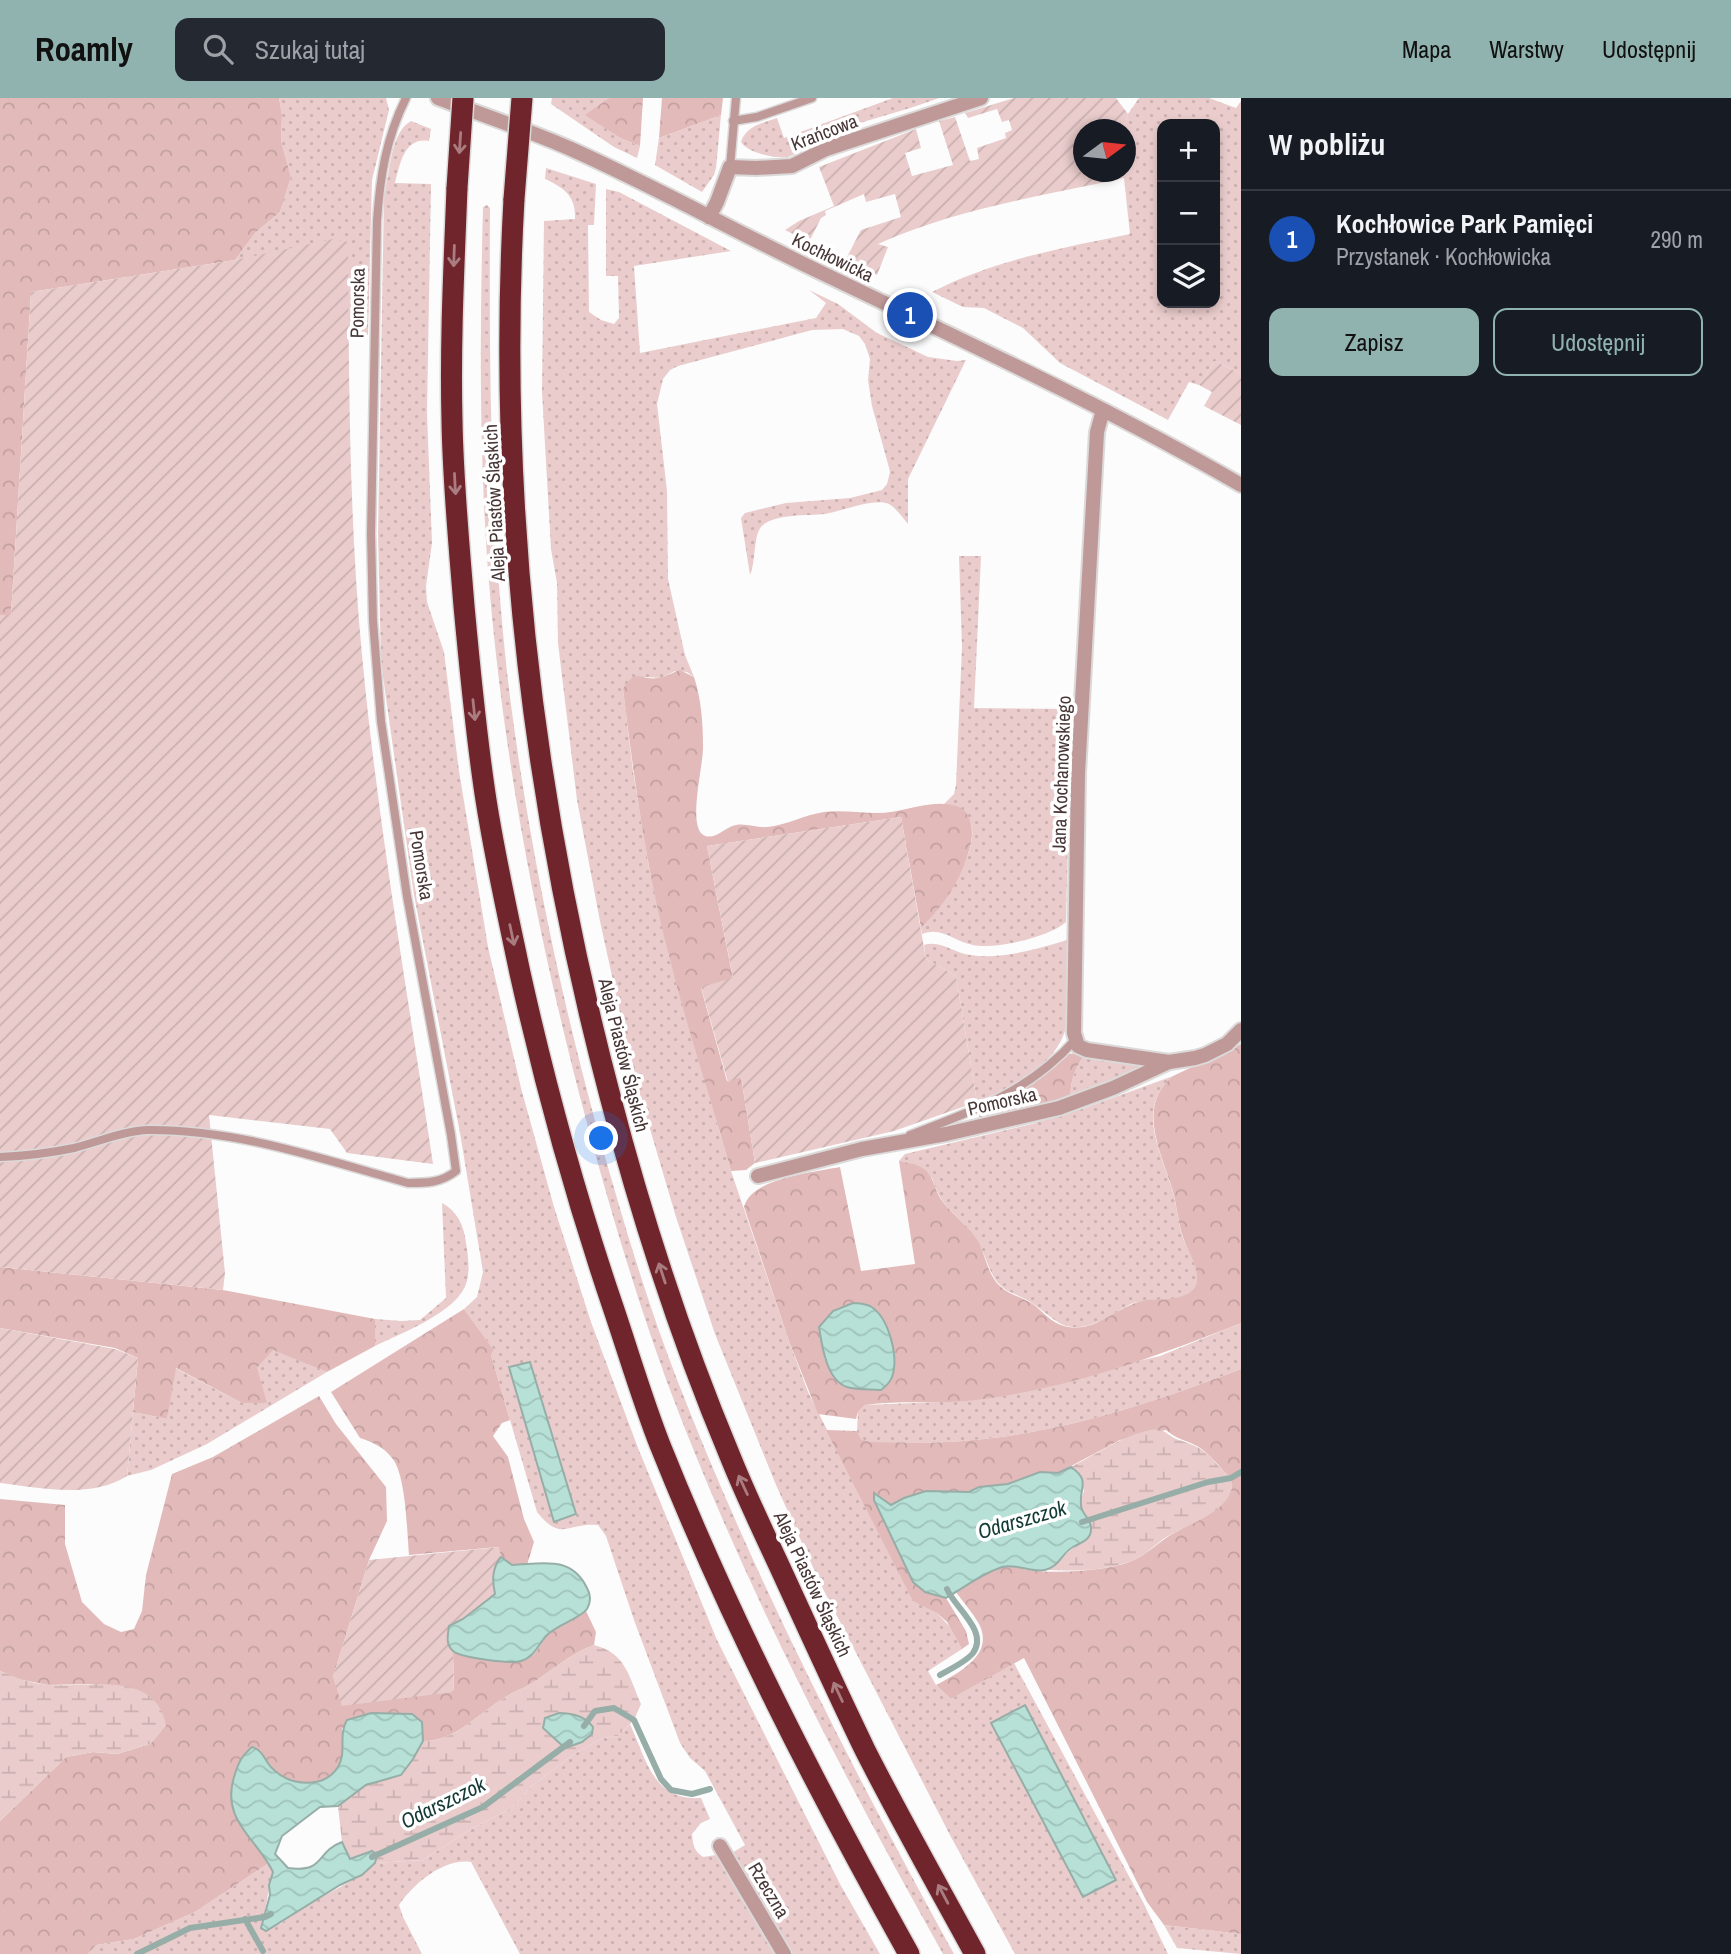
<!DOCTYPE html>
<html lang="pl">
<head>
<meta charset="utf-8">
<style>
	:root { --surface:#171b24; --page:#242831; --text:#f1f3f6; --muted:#9ea1a6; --line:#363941; --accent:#91b3af }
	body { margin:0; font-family:"Archivo Narrow",sans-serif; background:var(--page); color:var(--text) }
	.controls { position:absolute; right:21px; top:21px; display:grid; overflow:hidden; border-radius:14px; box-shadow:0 4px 10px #0003 }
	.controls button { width:63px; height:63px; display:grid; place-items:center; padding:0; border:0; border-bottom:2px solid var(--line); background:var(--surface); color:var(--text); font:35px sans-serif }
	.compass { position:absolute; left:1073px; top:21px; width:63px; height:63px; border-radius:50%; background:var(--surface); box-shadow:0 4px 10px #0003; rotate:75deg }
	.you { position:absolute; left:602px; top:1041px; width:24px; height:24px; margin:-18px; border:5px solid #fff; border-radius:50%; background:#1a73e8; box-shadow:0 0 0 10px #1a73e833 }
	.badge { display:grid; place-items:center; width:46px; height:46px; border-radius:50%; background:var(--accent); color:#fff; font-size:23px; font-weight:700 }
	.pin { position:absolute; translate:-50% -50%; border:4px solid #fff; box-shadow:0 2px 7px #0006 }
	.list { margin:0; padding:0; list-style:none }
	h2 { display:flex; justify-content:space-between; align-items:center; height:91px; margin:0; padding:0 28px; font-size:30px }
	h2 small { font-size:23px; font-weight:400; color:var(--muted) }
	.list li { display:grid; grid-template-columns:46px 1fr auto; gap:21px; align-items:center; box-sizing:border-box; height:98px; padding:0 28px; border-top:2px solid var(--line) }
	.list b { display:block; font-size:26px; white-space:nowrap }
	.list p { margin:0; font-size:23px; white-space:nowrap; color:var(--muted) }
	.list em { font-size:23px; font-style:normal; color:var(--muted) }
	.actions { display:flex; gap:14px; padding:21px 28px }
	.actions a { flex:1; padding:16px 0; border:2px solid var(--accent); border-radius:14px; text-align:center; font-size:24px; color:var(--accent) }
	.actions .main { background:var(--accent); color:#111 }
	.icon { flex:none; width:38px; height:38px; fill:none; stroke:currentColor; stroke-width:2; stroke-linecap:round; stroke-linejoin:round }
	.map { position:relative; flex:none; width:1241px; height:1856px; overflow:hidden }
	header { display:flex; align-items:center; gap:42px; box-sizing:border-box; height:98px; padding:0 35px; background:var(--accent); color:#111 }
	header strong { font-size:33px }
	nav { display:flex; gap:38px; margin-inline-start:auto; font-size:24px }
	.search { width:490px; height:63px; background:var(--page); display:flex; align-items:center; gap:18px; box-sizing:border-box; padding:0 24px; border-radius:14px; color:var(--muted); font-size:26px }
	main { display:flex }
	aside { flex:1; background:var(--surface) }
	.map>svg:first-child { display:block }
</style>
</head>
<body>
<header>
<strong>Roamly</strong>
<div class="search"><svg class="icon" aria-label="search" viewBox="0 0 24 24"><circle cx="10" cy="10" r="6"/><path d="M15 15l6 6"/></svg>Szukaj tutaj</div>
<nav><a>Mapa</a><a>Warstwy</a><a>Udostępnij</a></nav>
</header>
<main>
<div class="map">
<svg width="1241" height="1856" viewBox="0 0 1241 1856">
	<defs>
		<pattern id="grass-dots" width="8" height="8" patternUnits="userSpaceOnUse" patternTransform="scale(1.75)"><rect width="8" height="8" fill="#eacccc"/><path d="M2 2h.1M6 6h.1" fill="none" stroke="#cab0b0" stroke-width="1.8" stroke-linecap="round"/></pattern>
		<pattern id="forest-crowns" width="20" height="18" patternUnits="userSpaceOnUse" patternTransform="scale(1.75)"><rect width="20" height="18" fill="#e2baba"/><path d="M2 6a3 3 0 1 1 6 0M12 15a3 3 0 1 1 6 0" fill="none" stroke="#c3a0a0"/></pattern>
		<pattern id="wetland-marsh" width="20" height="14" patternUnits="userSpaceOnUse" patternTransform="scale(1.75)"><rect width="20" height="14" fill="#eacccc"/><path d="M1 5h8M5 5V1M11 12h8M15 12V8" fill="none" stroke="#cab0b0"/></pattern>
		<pattern id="garden-furrows" width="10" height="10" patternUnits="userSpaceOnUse" patternTransform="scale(1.75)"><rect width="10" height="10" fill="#eacccc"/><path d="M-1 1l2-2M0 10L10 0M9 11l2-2" fill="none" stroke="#cab0b0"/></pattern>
		<pattern id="water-waves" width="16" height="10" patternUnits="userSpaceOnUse" patternTransform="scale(1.75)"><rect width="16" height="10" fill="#b7e1d7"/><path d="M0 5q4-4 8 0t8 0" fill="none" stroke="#9fc2b9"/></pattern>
	</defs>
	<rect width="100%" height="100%" fill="#fcfcfc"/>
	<g fill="url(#grass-dots)" fill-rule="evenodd">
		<path d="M279,0H386L389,12L372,82L368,237L348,238L347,144L235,162L256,134L280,114L291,79L281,43L282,17Z"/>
		<path d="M552,0H609L586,17L620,40L640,48L637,60L614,49L551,6Z"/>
		<path d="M893,0H939C900,15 858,23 820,40C809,45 798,58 786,59C773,60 748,55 741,44C746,28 762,25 777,20L784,40Z"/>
		<path d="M1139,0H1209L1236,10L1241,3V276L1215,263L1199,287L1189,284L1168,322L1060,265L1023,230L984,210L963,209L932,194C994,162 1062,150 1130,136L1124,80V30L1128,16ZM1162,26H1215V205H1162Z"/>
		<path d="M721,17L716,70L714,77L702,94L655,67L659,40Z"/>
		<path d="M411,23L431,31L429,43C404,39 400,66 395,85L431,86L427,315L432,445L426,488L427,504L444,554L459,673L488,849L521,990L554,1109L591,1224L638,1350L717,1542L840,1786L880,1856H792L732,1755L745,1747L705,1673L690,1660L680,1645L634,1522L606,1438L598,1427C566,1424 562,1445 537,1414L491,1257L494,1252L464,1211L477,1199L483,1174L460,1035L414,797L381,565L378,436L384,98C390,77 390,34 411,23ZM530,1264L576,1416L555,1424L509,1269Z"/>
		<path d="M546,70L596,86L594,127H588L589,214L601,222L614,226L619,220L618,178H606V91L619,94L731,153L634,168L640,255L816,220L826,205L809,192L838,206L877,235L928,259L957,263L966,262L908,381V426C903,420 896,410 889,406C875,399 840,414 824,416C808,418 774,415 761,429C753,439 756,464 750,477L741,420L745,415L786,405L850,400L882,392L887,386L890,374L888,366L872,308L868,282L870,261L865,246L859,238L843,231L812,232L678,268L670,272L663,281L657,306L667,393L668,481L685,557L694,579L687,574L675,573L661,580L645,579L623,591L633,673L649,769L669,858L731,1073L789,1243L808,1294L913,1502L937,1515L950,1529L962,1551L928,1573L936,1587L951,1601L1014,1565L1144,1806L1168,1856H1015L951,1739L821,1487L776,1387L715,1236L676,1119L632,970L600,823L577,702L558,545L557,485L551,451L542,294L544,123L575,121C576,99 565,90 545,81Z"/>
		<path d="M487,107L490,110C489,276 490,442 511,607C530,750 559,891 597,1030C621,1116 646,1202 678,1284C755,1482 852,1671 954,1856H943C840,1672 741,1482 667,1284C637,1201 611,1115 588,1029C538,843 501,652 487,459C479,342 480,226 483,109Z"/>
		<path d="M959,458H981L974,610L1071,611L1066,824C1050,839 994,852 973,847C953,843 942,828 922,836L921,830C944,807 1010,713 943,707L954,696L956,687L962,549Z"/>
		<path d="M1067,842C1067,867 1072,907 1066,929C1057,968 1010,990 977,1004L956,878L926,861L924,847C941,842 953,855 970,857C1002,862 1037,851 1067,842Z"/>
		<path d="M1085,957L1147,966L1148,970L1071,1000C1069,985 1076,968 1085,957Z"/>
		<path d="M1173,978C1135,1009 1161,1054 1172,1091C1177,1108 1178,1127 1184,1143C1189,1156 1206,1180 1193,1193C1178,1207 1148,1199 1131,1206C1121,1210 1113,1218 1103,1222C1062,1240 1058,1221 1027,1202C1021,1199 1014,1196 1008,1193C989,1182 988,1161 978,1144C969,1126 950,1116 940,1099C937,1093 934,1086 932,1080L899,1063L905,1056L1032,1026L1085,1010Z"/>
		<path d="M442,1105C457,1113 464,1127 466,1145C468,1157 470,1170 467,1183C459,1214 401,1235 375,1248V1221L401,1223L420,1222L446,1200Z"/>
		<path d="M1241,1225V1271C1155,1304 1065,1334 973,1342C939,1346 905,1344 871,1344L861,1341L857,1333L858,1314L865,1307L966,1303L1160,1258Z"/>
		<path d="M273,1251L327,1274L207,1346L151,1372L127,1378L133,1314L167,1321L175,1270L242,1305L257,1270Z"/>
		<path d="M630,1626C647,1663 653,1703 701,1700L710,1721L701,1725L692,1736C693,1747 694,1753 703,1759L716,1757L774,1856H520L471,1764C444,1760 413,1786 399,1807L403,1819L422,1856H88L96,1847L134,1841L195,1814L269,1765L273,1775C267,1793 267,1811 261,1830L280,1826L304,1809L362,1777L375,1765L423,1762L473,1730L510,1711L533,1687L574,1656L603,1640L618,1638Z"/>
		<path d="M1164,1827L1241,1836V1856L1177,1850Z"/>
	</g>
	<g fill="url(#forest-crowns)" fill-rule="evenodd">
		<path d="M0,0H279L282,17L281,43L291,79L280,114L256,134L235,162L31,194L11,517H0Z"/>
		<path d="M609,0H643L640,48L620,40L585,17Z"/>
		<path d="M662,0H723L721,17L659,40Z"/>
		<path d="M680,572L694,579C701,600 703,624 703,647C704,666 688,723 702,736C713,745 726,728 736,727C746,725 757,730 767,729C787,727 804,717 824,714C842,712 859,715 877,715C903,715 931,700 956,708C973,713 974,735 970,749C961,782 945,806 921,830L901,719L707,748L733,881L701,890L727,983L741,979L755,1065L746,1072L731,1073C711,1001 687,930 669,858C646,770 634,681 623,591C636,569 640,583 658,580C666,579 673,574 680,572Z"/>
		<path d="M1241,946V1225C1153,1260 1062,1293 967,1303C933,1306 899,1302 865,1307L858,1314L856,1321L818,1316L789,1243L744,1109C751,1080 815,1074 840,1069L861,1173L915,1166L899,1063C907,1065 917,1066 924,1071C933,1078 934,1088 939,1098C950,1117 971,1127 980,1147C986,1161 989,1179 1001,1189C1010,1197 1024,1200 1034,1207C1043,1214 1052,1225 1064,1228C1097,1237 1118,1205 1148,1202C1163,1201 1196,1203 1197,1182C1198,1168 1188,1154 1184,1142C1178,1126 1177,1107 1172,1090C1161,1054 1136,1008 1173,978ZM887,1234C896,1263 896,1266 881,1292C849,1288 841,1289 824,1260Z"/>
		<path d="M1076,955L1085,957C1076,968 1069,985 1071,1000L979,1022V1014C1013,1002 1042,980 1069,956Z"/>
		<path d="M0,1169L223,1192L375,1221V1248L327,1274L273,1252L257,1270L267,1305H242L176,1270L167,1321L133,1314L138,1260L115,1250L0,1230Z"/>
		<path d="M464,1211L494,1252L491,1257L510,1322L502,1325L493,1338L508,1359L524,1421L534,1444L527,1467H511L501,1459L498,1449L409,1457C407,1434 406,1376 392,1360C384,1349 372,1344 360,1340L331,1294Z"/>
		<path d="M1241,1271V1836L1164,1827L1147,1804L1024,1560L951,1601L936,1587C958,1575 995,1557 979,1526C973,1515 963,1504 956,1494C970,1484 989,1468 1008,1467C1014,1467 1022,1471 1028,1472C1053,1476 1106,1473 1129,1464C1146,1458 1158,1444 1174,1435C1202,1419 1212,1419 1232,1390L1231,1380C1219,1370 1211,1356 1197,1348C1186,1342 1176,1341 1166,1332L1120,1342L1058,1375L1040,1374L1008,1386L979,1389L969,1394L926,1393L904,1400L891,1407L925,1494L946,1500L966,1533L969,1546L962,1551L947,1524L937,1515L913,1503L826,1332L857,1333L861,1341L871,1344C905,1344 939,1346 973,1342C1065,1334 1155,1304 1241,1271Z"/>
		<path d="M319,1298L336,1326L386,1389L387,1423L369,1462L333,1579L454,1594L453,1554C471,1560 517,1570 533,1557C539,1551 543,1541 549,1535C561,1525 574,1522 586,1513L596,1534L594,1547C569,1556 551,1574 529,1587C522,1591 515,1593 509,1597C480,1613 458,1643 423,1643L422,1624L342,1630C343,1642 345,1657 339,1668C326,1692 288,1688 272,1670C267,1665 264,1658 260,1652L243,1732L269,1765L195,1814L134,1841L96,1847L88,1856H0V1723L66,1659L93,1654L117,1656L150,1646L166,1627L92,1586L48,1587L18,1581L0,1573V1401L65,1407V1446L82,1504L104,1526L121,1534L134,1531L142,1513L146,1477L172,1376L213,1359Z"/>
	</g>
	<g fill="url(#wetland-marsh)">
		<path d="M1156,1331C1168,1333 1169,1339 1179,1342C1194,1347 1205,1351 1215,1364C1220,1372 1234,1378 1232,1389C1227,1417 1181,1428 1162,1442C1150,1451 1141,1461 1126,1465C1100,1473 1074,1473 1047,1472C1061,1465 1067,1451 1082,1445L1080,1404L1084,1393L1078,1374L1071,1369C1099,1355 1124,1336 1156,1331Z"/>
		<path d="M594,1547C626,1555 629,1579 641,1606L634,1622L618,1638L603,1640L574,1656L533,1687L510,1711L473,1730L423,1762L375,1765L377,1757L362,1756L350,1761L342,1744L338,1708L366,1687L401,1676L413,1661L423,1643C458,1643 480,1613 509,1597C515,1593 522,1591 529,1587C551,1574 569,1556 594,1547Z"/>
		<path d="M0,1573C15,1580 31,1585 48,1587C88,1590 155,1571 166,1627L150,1646L117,1656L93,1654L66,1659L0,1723Z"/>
	</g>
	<g fill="url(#garden-furrows)">
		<path d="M1014,0H1116L1128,16L1124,31L1084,32V74H1124V80C1041,98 955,111 878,146L888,149L877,177L846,161L861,132L901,119L895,96L866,104L864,96L825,113L826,117L821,120L809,144L785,132L799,123L834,108L819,69L916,31L921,50L905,55L912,78L953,67L939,23L955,19L970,63L979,61L977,50L1006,40L1005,35L1012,32L1009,22L1002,24L997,11L968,20L965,15Z"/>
		<path d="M333,141L348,144C349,282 349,420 362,557C378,728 408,897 433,1066L347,1055L330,1031L209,1017L225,1175L223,1192L0,1169V517H11L31,194L235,162Z"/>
		<path d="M1215,263L1241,276V327L1204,308L1212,294L1199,287Z"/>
		<path d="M901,719L926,861L956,878L977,1004L894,1033L755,1065L741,979L728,984L701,889L733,880L707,748Z"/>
		<path d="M0,1230L115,1251L138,1260L127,1378C90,1401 42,1390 0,1385Z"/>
		<path d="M499,1449L501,1459C492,1470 492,1482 495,1495L486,1505L463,1521L447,1544L453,1554L454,1594L342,1608L333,1579L369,1462Z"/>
	</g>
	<g fill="url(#water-waves)" stroke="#96aea7" stroke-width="2">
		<path d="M853,1205C858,1205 865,1206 870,1208C889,1219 899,1259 892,1279C890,1285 886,1288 881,1292C871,1291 857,1292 847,1289C826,1282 822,1247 819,1229L833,1213Z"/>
		<path d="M530,1264L576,1416L554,1424L509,1269Z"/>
		<path d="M1071,1369C1091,1383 1079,1389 1081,1407C1081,1417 1092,1420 1091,1431C1091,1442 1082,1444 1073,1449C1062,1455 1059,1469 1045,1472C1031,1475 1016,1465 1002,1469C981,1476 965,1489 946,1500L925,1494L913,1484L874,1402V1395L891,1407L904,1400L926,1393L969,1394L979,1389L1008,1386L1040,1374L1058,1375Z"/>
		<path d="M501,1459L512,1467C543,1466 571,1457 587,1490C591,1497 591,1504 587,1511C581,1520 558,1526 547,1537C538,1546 535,1559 521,1563C511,1566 461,1560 453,1553C445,1546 448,1536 449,1528L463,1521L495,1496C492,1482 492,1470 501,1459Z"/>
		<path d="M1025,1607L1116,1782L1083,1799L991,1625Z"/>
		<path d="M371,1615L412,1616L422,1624L423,1643L413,1661L401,1677L366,1687L338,1708L320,1709L282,1738L275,1756L288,1770C326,1775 315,1754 342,1744L350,1761L372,1753L377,1757L375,1765L362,1777L340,1787L266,1833L261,1830L270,1797L269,1787L273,1774C257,1740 219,1722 235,1676C239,1663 242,1658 252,1649C265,1653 264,1664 274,1672C291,1688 324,1691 338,1669C347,1655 338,1636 347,1622Z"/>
		<path d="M559,1615C572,1615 585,1618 593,1629L592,1636L582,1644L565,1650L543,1630L545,1620Z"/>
	</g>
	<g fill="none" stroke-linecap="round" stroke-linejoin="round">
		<g stroke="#96aea7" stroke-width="6">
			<path d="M1082,1424L1208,1384L1231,1380L1241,1374"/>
			<path d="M940,1577C950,1571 966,1564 973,1555C989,1533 954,1509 947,1491"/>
			<path d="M584,1628L595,1613L614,1610L634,1622L661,1681L671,1692L692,1696L710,1691"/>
			<path d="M372,1759L483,1709L570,1644"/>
			<path d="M245,1821L263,1853"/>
			<path d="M137,1856L190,1830L265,1819L271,1816"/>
		</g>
		<g stroke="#dcd9d9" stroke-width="11">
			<g id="service">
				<path d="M733,23L757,19L812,0"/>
				<path d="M730,69L736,0"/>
				<path d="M910,1037C973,1013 1029,994 1075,942"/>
				<path d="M0,1059C25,1058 50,1055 74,1050C98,1044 123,1033 147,1032C237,1031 322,1061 408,1085C426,1085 441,1085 456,1073L451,1037L407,798L381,623L373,523L371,436L377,123C380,79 386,40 406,0"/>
			</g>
		</g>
		<g stroke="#dcd9d9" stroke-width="18">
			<g id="minor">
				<path d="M709,119L717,104L730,69L756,70L792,68L826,51L981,0"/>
				<path d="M1103,312L1097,334L1078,675L1074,935L1078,948L1087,952L1169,964"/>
				<path d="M758,1078L862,1051L946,1036L1059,1010L1113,990L1169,964L1195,960L1205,957L1227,946L1241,932"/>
				<path d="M720,1748L784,1856"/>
			</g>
		</g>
		<g stroke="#dcd9d9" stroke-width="18">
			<path id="tertiary" d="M438,0C482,17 528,32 571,51C656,89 738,135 822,175C963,243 1105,308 1241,387"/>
		</g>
		<g stroke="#dcd9d9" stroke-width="24">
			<g id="motorway">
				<path d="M457,90C454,168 450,245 452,323C453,385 459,446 464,508C470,573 476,638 486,702C495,760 508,818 520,875C545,987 575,1097 612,1206C628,1253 642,1301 660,1347C730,1522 817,1691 909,1856"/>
				<path d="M514,101C497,403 533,706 610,998C642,1121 681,1241 730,1358C746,1398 765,1437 783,1476C810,1535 837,1594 865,1652C900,1721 938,1788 975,1856"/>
			</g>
		</g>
		<use href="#service" stroke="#bf9898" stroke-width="8"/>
		<use href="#minor" stroke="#bf9898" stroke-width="14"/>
		<use href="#tertiary" stroke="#bf9898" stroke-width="14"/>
		<use href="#motorway" stroke="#70252c" stroke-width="21"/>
		<g stroke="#dcd9d9" stroke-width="24" stroke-linecap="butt">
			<g id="motorway-bridge">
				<path d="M457,90L463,0"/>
				<path d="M514,101L522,0"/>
			</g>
		</g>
		<use href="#motorway-bridge" stroke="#70252c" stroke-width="21"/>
	</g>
	<defs><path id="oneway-shaft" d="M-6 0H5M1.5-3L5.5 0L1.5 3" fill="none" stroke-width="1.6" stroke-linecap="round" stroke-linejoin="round" transform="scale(1.75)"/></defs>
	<g stroke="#a97c80">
		<use href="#oneway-shaft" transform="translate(460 45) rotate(94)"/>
		<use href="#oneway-shaft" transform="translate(454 158) rotate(92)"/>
		<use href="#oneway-shaft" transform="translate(455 386) rotate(87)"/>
		<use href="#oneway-shaft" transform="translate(474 612) rotate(84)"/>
		<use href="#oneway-shaft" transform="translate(512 837) rotate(78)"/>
		<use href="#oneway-shaft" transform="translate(662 1175) rotate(-108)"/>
		<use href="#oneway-shaft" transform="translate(743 1387) rotate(-115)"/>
		<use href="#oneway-shaft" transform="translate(838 1594) rotate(-115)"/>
		<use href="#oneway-shaft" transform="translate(943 1796) rotate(-118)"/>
	</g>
	<g text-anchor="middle" stroke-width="7" stroke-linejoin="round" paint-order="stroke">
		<g font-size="19" fill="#483737" stroke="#fff">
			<text transform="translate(824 34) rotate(-21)" y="7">Krańcowa</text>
			<text transform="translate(833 159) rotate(26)" y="7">Kochłowicka</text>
			<text transform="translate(357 205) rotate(-89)" y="7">Pomorska</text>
			<text transform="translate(494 405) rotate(-93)" y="7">Aleja Piastów Śląskich</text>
			<text transform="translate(1061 676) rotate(-88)" y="7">Jana Kochanowskiego</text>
			<text transform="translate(422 767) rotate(81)" y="7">Pomorska</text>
			<text transform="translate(624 957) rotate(76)" y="7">Aleja Piastów Śląskich</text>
			<text transform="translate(1002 1003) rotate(-13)" y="7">Pomorska</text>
			<text transform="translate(813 1486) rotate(65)" y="7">Aleja Piastów Śląskich</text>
			<text transform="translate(769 1792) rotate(59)" y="7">Rzeczna</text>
		</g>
		<g font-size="21" font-style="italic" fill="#133a33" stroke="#fff">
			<text transform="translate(1022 1422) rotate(-16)" y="7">Odarszczok</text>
			<text transform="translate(443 1705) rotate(-26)" y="7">Odarszczok</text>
		</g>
	</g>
</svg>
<div class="controls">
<button>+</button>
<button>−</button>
<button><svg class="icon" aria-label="layers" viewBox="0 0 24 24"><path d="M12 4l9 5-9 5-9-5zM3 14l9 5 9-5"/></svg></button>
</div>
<svg class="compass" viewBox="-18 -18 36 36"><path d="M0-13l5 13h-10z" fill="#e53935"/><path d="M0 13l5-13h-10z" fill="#9ea1a6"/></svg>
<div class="you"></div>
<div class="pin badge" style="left:910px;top:217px;background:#1a4fb4">1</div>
</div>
<aside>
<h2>W pobliżu<small></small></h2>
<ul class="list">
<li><span class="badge" style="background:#1a4fb4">1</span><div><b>Kochłowice Park Pamięci</b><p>Przystanek · Kochłowicka</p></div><em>290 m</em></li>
</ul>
<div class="actions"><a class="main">Zapisz</a><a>Udostępnij</a></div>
</aside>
</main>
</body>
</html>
